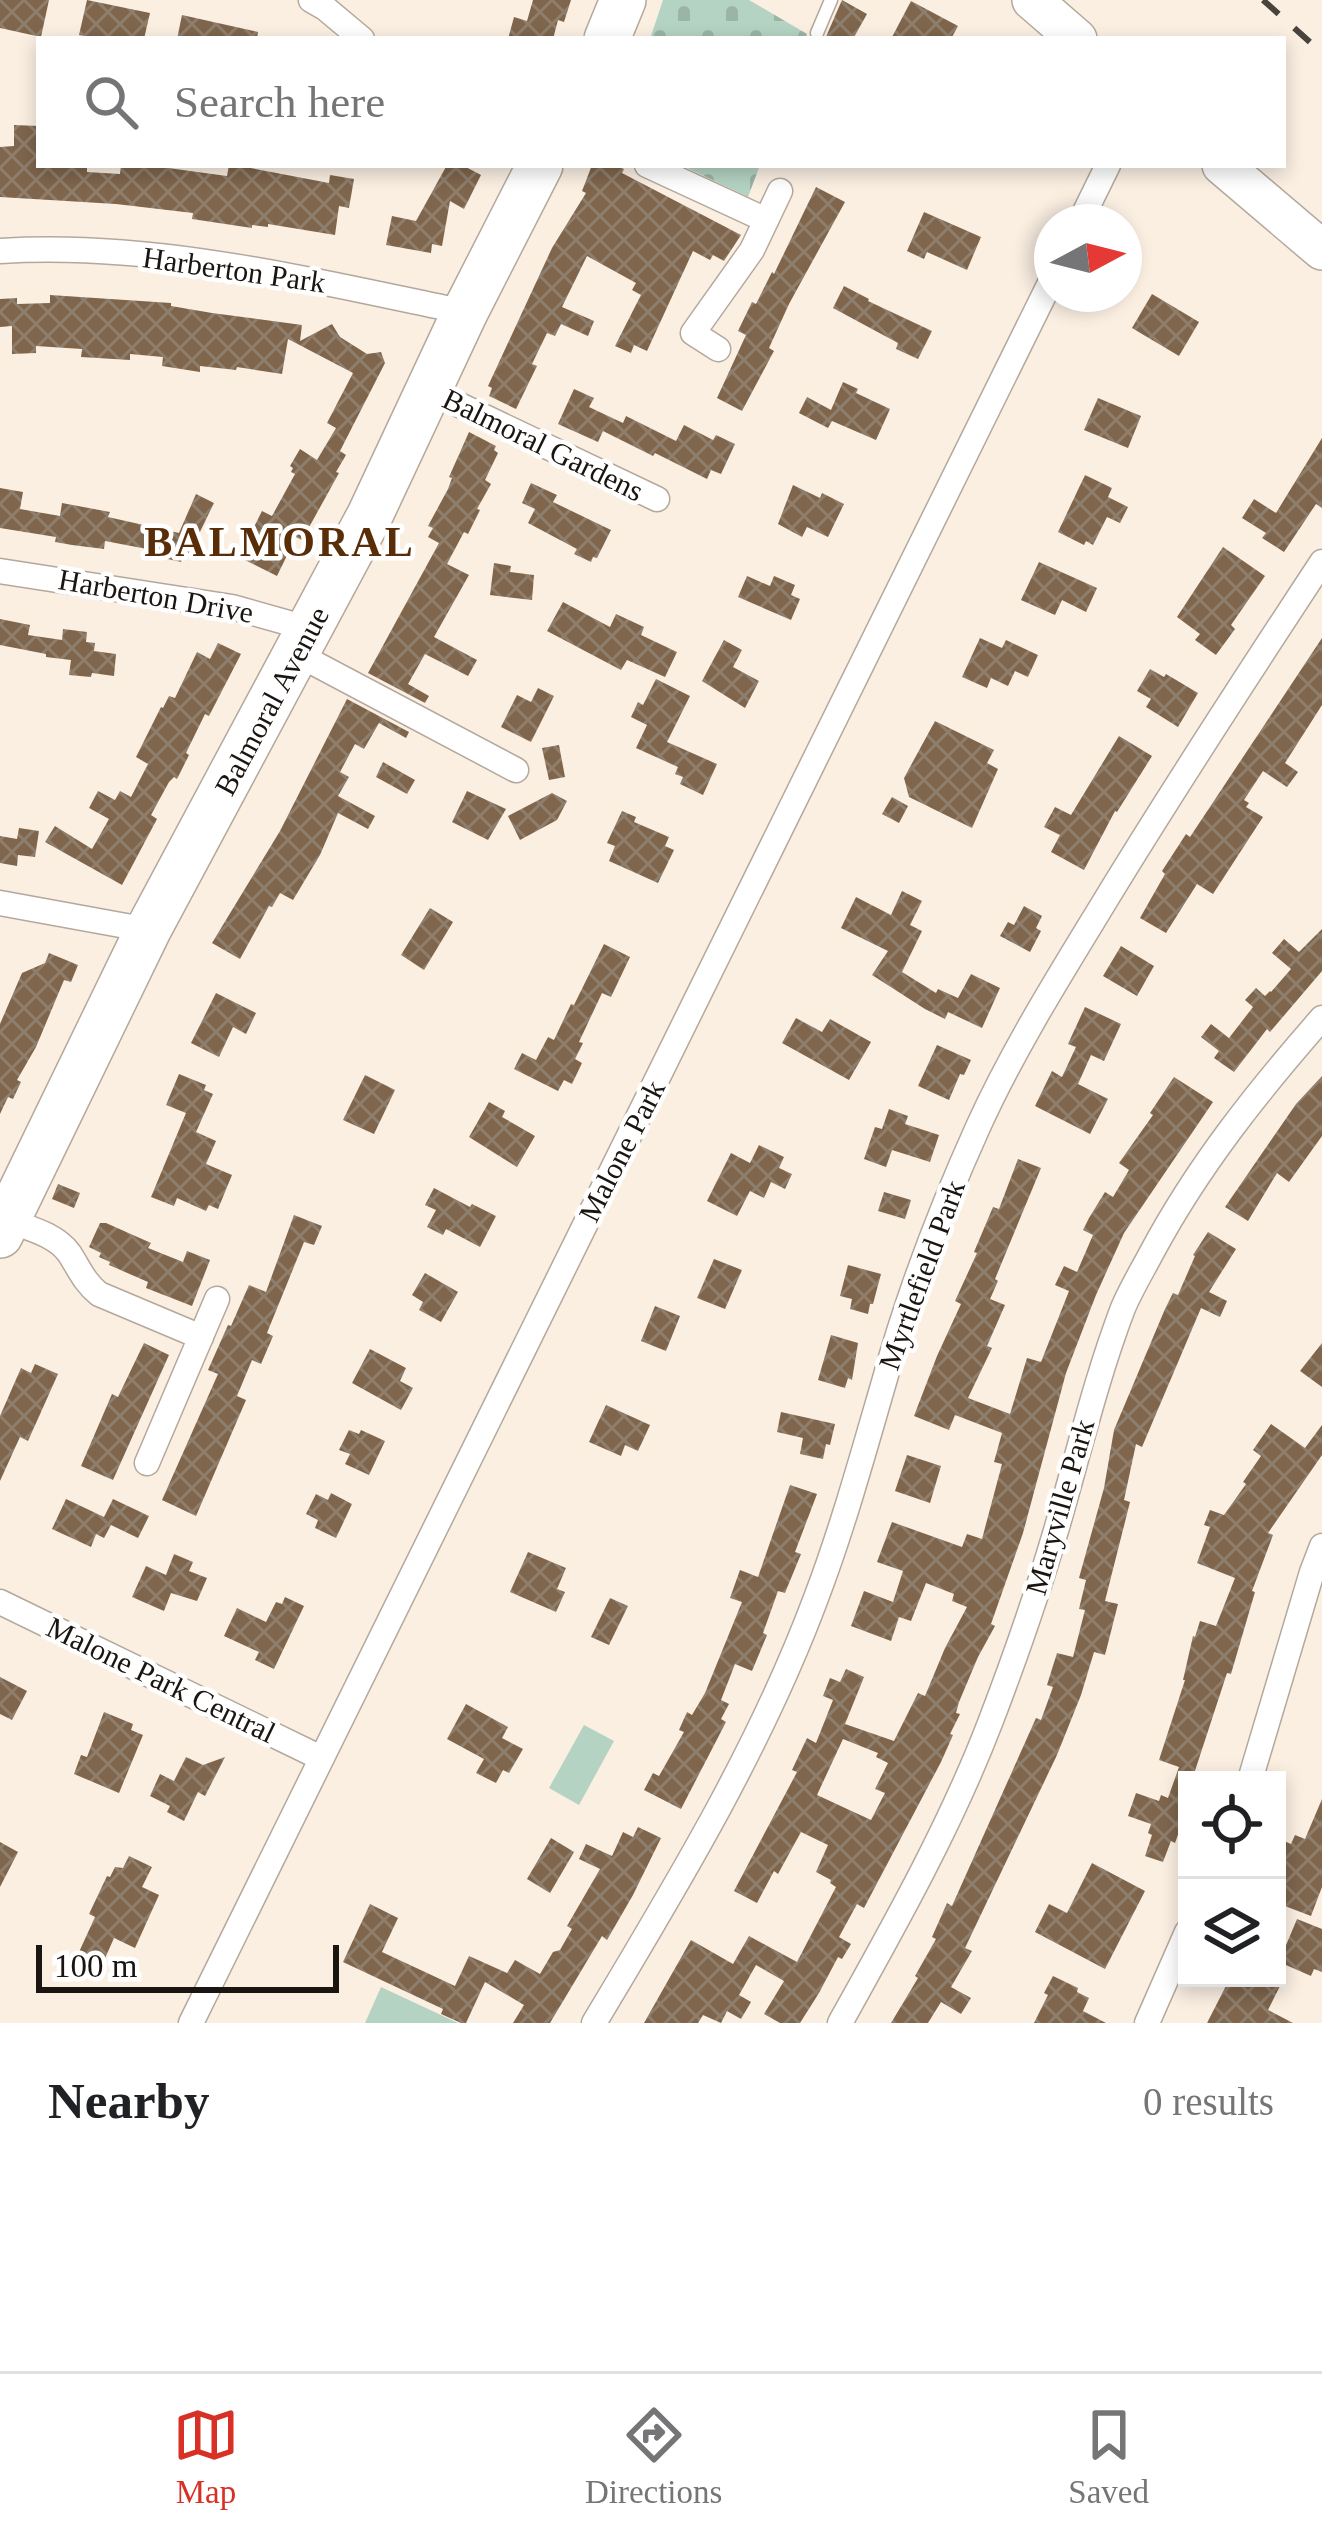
<!DOCTYPE html>
<html lang="en">
<head>
<meta charset="utf-8">
<style>
	:root { --surface:#fff; --page:#f6f6f6; --text:#202124; --muted:#757577; --line:#e0e0e0; --accent:#d93025 }
	body { margin:0; font-family:"Times New Roman",serif; background:var(--page); color:var(--text) }
	.controls { position:absolute; right:36px; bottom:36px; display:grid; overflow:hidden; border-radius:0px; box-shadow:0 6px 18px #0003 }
	.controls button { width:108px; height:108px; display:grid; place-items:center; padding:0; border:0; border-bottom:3px solid var(--line); background:var(--surface); color:var(--text); font:60px sans-serif }
	.compass { position:absolute; left:1034px; top:204px; width:108px; height:108px; border-radius:50%; background:var(--surface); box-shadow:0 6px 18px #0003; rotate:83deg }
	.scale { position:absolute; left:36px; bottom:30px; width:303px; box-sizing:border-box; padding-left:12px; border:6px solid #1a1511; border-top:0; font-size:33px; line-height:42px; white-space:nowrap; color:#1a1511; -webkit-text-stroke:9px #fff; paint-order:stroke }
	.list { margin:0; padding:0; list-style:none }
	h2 { display:flex; justify-content:space-between; align-items:center; height:156px; margin:0; padding:0 48px; font-size:51px }
	h2 small { font-size:39px; font-weight:400; color:var(--muted) }
	.icon { flex:none; width:66px; height:66px; fill:none; stroke:currentColor; stroke-width:2; stroke-linecap:round; stroke-linejoin:round }
	.map { position:relative; flex:none; width:1322px; height:2023px; overflow:hidden }
	.search { position:absolute; background:var(--surface); box-shadow:0 6px 18px #0003; left:36px; right:36px; top:36px; height:132px; display:flex; align-items:center; gap:30px; box-sizing:border-box; padding:0 42px; border-radius:0px; color:var(--muted); font-size:45px }
	.sheet { height:348px; background:var(--surface) }
	nav { display:flex; justify-content:space-around; align-items:center; box-sizing:border-box; height:168px; border-top:3px solid var(--line); background:var(--surface); font-size:33px; color:var(--muted) }
	nav a { display:grid; justify-items:center; gap:6px }
	nav .on { color:var(--accent) }
	.map>svg:first-child { display:block }
</style>
</head>
<body>
<div class="map">
<svg width="1322" height="2023" viewBox="0 0 1322 2023">
	<defs>
		<pattern id="cemetery-stones" width="16" height="16" patternUnits="userSpaceOnUse" patternTransform="scale(3)"><rect width="16" height="16" fill="#b4d3c2"/><path d="M2 7V4a2 2 0 0 1 4 0v3zM10 15v-3a2 2 0 0 1 4 0v3z" fill="#9ab4a6"/></pattern>
		<pattern id="building-cross-hatch" width="8" height="8" patternUnits="userSpaceOnUse" patternTransform="scale(3)"><rect width="8" height="8" fill="#7e654c"/><path d="M0 0l8 8M0 8l8-8" fill="none" stroke="#907e6c"/></pattern>
	</defs>
	<rect width="100%" height="100%" fill="#fbefe2"/>
	<g fill="url(#cemetery-stones)">
		<path d="M663,0H749L807,34L805,39H650Z"/>
		<path d="M681,165H760L748,197Z"/>
	</g>
	<g fill="#b4d3c2">
		<path d="M584,1725L614,1741L579,1805L549,1788Z"/>
		<path d="M381,1987L458,2023H365Z"/>
	</g>
	<g fill="url(#building-cross-hatch)" fill-rule="evenodd">
		<path d="M0,0H49L41,37L0,28Z"/>
		<path d="M87,0L150,13L144,39H99L79,35Z"/>
		<path d="M533,0H571L564,22L558,20L553,39H508L514,17L527,21Z"/>
		<path d="M842,0L867,14L853,39H825Z"/>
		<path d="M911,1L958,26L951,39H891Z"/>
		<path d="M182,15L258,32L257,39H177Z"/>
		<path d="M14,125L39,126V165H87V172L120,174L121,165H169L168,168L227,176L229,165H235L329,183L330,175L354,179L349,208L339,206L335,235L268,224V227L252,225V228L192,219L193,213L116,204L0,197V147L14,146Z"/>
		<path d="M447,165H462L481,175L464,209L450,201L442,246L432,244L431,253L386,245L392,216L416,221Z"/>
		<path d="M592,165H615L624,169L622,173L741,235L724,261L713,255L710,260L693,251L647,351L634,345L631,353L615,346L641,295L632,290L636,283L587,256L562,307L594,321L588,336L561,324L555,336L547,333L532,364L537,366L516,409L489,396L492,388L488,386L552,248L586,193L582,191Z"/>
		<path d="M816,187L845,202L789,304L769,348L774,351L742,411L717,398L746,335L738,331L752,302L756,304L772,272L774,274Z"/>
		<path d="M924,212L981,237L967,270L927,252L924,259L907,251Z"/>
		<path d="M844,286L869,299L868,301L932,331L918,359L896,349L898,343L833,308Z"/>
		<path d="M1152,294L1199,322L1179,356L1132,328Z"/>
		<path d="M50,295L171,303V306L212,313L302,325L300,341L332,324L340,337L367,354L381,352L385,363L340,451L346,455L336,472L339,473L302,540L296,537L277,576L239,557L262,511L272,516L295,474L291,472L293,468L290,466L300,449L317,460L336,428L327,423L353,373L288,339L282,374L237,367L236,370L200,366V372L162,366L163,357L130,354V360L81,357L82,349L36,346V353L12,354V326L0,327V299L17,298V304L50,303Z"/>
		<path d="M843,382L858,389L856,393L890,409L876,440L832,421L828,428L799,413L807,397L831,410Z"/>
		<path d="M574,389L594,398L589,407L623,423L626,416L676,441L684,425L713,440L716,435L735,444L721,474L711,470L707,479L655,453L653,456L603,431L598,442L558,424Z"/>
		<path d="M1098,398L1141,416L1128,448L1084,430Z"/>
		<path d="M469,432L496,446L494,450L498,453L485,480L491,484L477,509L480,510L468,534L464,532L447,564L469,575L434,637L477,660L468,676L425,654L408,684L429,696L425,703L368,673L439,543L428,537L433,528L428,526L448,489L452,478L449,477Z"/>
		<path d="M1322,438V508L1316,504L1284,552L1262,538L1266,533L1242,518L1254,499L1276,513Z"/>
		<path d="M1085,475L1112,488L1108,497L1128,507L1120,523L1107,517L1093,545L1086,541L1084,545L1058,532Z"/>
		<path d="M531,483L557,495L553,502L611,530L597,558L593,557L591,562L574,554L577,549L528,523L535,509L522,503Z"/>
		<path d="M793,485L820,498L822,493L844,504L828,537L807,527L802,537L778,524Z"/>
		<path d="M0,488L23,492L20,509L60,516L62,503L110,512L108,517L179,533L196,494L214,503L197,538L193,554L184,552L181,562L146,554L147,549L105,541L104,549L72,545L55,542L56,537L0,528Z"/>
		<path d="M1223,547L1265,576L1231,625L1235,629L1216,655L1195,640L1200,634L1177,617Z"/>
		<path d="M1039,562L1097,588L1086,612L1062,600L1055,615L1021,600Z"/>
		<path d="M494,563L511,566L510,572L534,575L532,600L490,595Z"/>
		<path d="M747,576L770,586L774,576L795,585L791,595L800,599L791,620L738,597Z"/>
		<path d="M563,602L610,627L616,614L644,627L641,635L677,652L665,677L627,660L621,670L547,631Z"/>
		<path d="M0,619L30,625L28,635L62,640L63,629L87,632L86,642L95,643L94,651L116,654L114,676L92,673L91,677L69,675L71,660L46,657V654L0,645Z"/>
		<path d="M980,638L1002,648L1006,640L1038,655L1028,677L1015,671L1008,686L991,678L987,688L962,677Z"/>
		<path d="M1322,638V705L1285,763L1298,772L1287,787L1263,771L1244,800L1249,803L1246,807L1263,817L1213,894L1197,884L1166,933L1140,918L1165,874L1162,871L1186,834L1190,837Z"/>
		<path d="M724,640L742,650L733,667L759,681L745,708L702,681Z"/>
		<path d="M218,643L241,654L209,716L205,714L186,753L189,755L177,779L174,777L169,782L151,815L157,819L122,885L45,842L55,826L92,849L109,819L89,808L98,791L115,800L120,791L131,797L148,764L136,757L161,707L163,708L169,696L175,698L197,652L210,659Z"/>
		<path d="M1150,669L1164,677L1166,674L1198,693L1178,727L1146,707L1151,699L1137,691Z"/>
		<path d="M656,679L690,696L667,742L717,764L703,795L680,784L683,777L675,774L678,767L636,748L647,725L631,717L638,702L643,705Z"/>
		<path d="M538,688L554,696L531,742L501,727L517,695L531,702Z"/>
		<path d="M347,699L409,732L406,738L379,723L364,749L355,744L340,772L349,777L338,796L375,816L368,829L338,813L320,855L293,900L280,893L272,907L269,906L240,959L212,943L280,831Z"/>
		<path d="M935,721L994,750L987,763L998,769L972,828L909,797L904,778Z"/>
		<path d="M1119,736L1152,756L1117,812L1115,811L1084,870L1051,852L1060,835L1044,827L1055,807L1071,815Z"/>
		<path d="M559,745L565,777L549,780L542,748Z"/>
		<path d="M383,762L415,780L407,794L376,777Z"/>
		<path d="M467,791L506,809L488,840L452,822Z"/>
		<path d="M552,793L567,801L557,820L520,840L508,816Z"/>
		<path d="M892,797L908,806L899,823L882,814Z"/>
		<path d="M622,811L636,817L634,822L669,837L665,846L674,850L658,883L609,861L615,846L607,843Z"/>
		<path d="M19,828L39,831L35,857L18,855L17,866L0,863V836L17,839Z"/>
		<path d="M902,891L922,901L910,925L922,931L902,972L936,993L938,989L958,998L971,974L1000,988L982,1028L948,1012L945,1019L925,1009L872,975L888,951L841,928L856,897L891,915Z"/>
		<path d="M1024,906L1042,916L1036,928L1041,931L1030,952L1000,936L1008,922L1014,925Z"/>
		<path d="M430,908L453,922L424,970L401,955Z"/>
		<path d="M1322,929V971L1270,1032L1267,1029L1234,1072L1214,1058L1219,1051L1201,1037L1211,1024L1229,1038L1253,1007L1245,1000L1256,988L1265,996L1270,991L1271,992L1291,969L1272,953L1284,939L1299,952Z"/>
		<path d="M604,944L630,957L611,997L602,993L579,1042L583,1043L575,1059L582,1063L572,1084L564,1080L558,1091L514,1069L522,1053L536,1060L548,1037L554,1040L571,1004L574,1005Z"/>
		<path d="M1121,946L1154,966L1137,996L1103,976Z"/>
		<path d="M49,953L78,965L71,982L64,980L36,1047L17,1080L21,1082L13,1099L8,1097L0,1114V1024L22,973L45,963Z"/>
		<path d="M216,993L256,1013L246,1034L233,1027L219,1057L191,1043Z"/>
		<path d="M1085,1007L1121,1024L1104,1061L1091,1055L1078,1084L1108,1099L1090,1134L1035,1106L1052,1071L1062,1077L1076,1047L1068,1044Z"/>
		<path d="M796,1018L822,1032L830,1019L871,1042L849,1080L782,1043Z"/>
		<path d="M937,1045L971,1060L964,1075L960,1074L949,1100L918,1086Z"/>
		<path d="M179,1074L206,1085L204,1090L213,1094L196,1132L216,1141L206,1164L232,1175L218,1209L209,1205L206,1211L177,1198L174,1206L151,1197L186,1113L166,1105Z"/>
		<path d="M365,1075L395,1090L374,1134L343,1120Z"/>
		<path d="M1322,1076V1136L1289,1182L1277,1173L1248,1221L1225,1207L1296,1104Z"/>
		<path d="M1174,1077L1213,1102L1124,1233L1096,1295L1066,1373L1023,1533L991,1624L995,1626L978,1657L959,1702L956,1713L960,1714L950,1734L953,1735L941,1762L864,1908L857,1904L839,1937L851,1944L842,1959L838,1957L819,1993L800,2023H780L764,2014L784,1981L756,1965L739,1995L751,2002L741,2019L727,2011L721,2023L703,2015L698,2023H644L691,1940L733,1964L749,1936L797,1962L836,1887L830,1883L831,1880L816,1872L828,1845L801,1832L778,1874L774,1871L757,1903L734,1891L797,1772L792,1770L807,1738L816,1743L833,1700L823,1696L830,1678L840,1682L846,1669L864,1677L845,1724L894,1741L918,1693L925,1696L945,1648L967,1607L952,1601L954,1594L926,1583L911,1621L899,1617L891,1641L851,1626L864,1591L893,1602L903,1571L877,1562L892,1522L962,1547L967,1534L982,1539L1002,1464L994,1462L1002,1433L955,1415L949,1430L914,1416L937,1356L961,1304L955,1301L977,1253L974,1252L993,1207L999,1209L1018,1159L1041,1168L995,1279L998,1281L990,1299L1005,1305L987,1346L992,1348L968,1398L1010,1414L1027,1358L1041,1362L1069,1291L1055,1285L1064,1266L1077,1272L1093,1235L1083,1230L1089,1218L1105,1192L1113,1197L1129,1170L1119,1163L1153,1115L1150,1113ZM843,1739L878,1753L876,1757L888,1763L875,1789L885,1793L871,1820L817,1795Z"/>
		<path d="M489,1102L505,1111L502,1117L535,1136L517,1167L469,1137Z"/>
		<path d="M889,1109L908,1116L905,1124L939,1135L930,1162L892,1150L886,1167L864,1159L875,1127L882,1129Z"/>
		<path d="M759,1145L784,1157L779,1168L792,1174L785,1189L771,1182L764,1198L750,1191L737,1216L707,1201L731,1153L750,1163Z"/>
		<path d="M58,1184L80,1193L74,1208L52,1199Z"/>
		<path d="M434,1188L470,1207L472,1204L496,1216L480,1247L446,1229L443,1235L427,1227L436,1210L425,1205Z"/>
		<path d="M884,1192L911,1200L905,1219L878,1211Z"/>
		<path d="M294,1215L322,1226L314,1245L304,1242L267,1333L273,1336L261,1364L252,1360L237,1396L246,1400L196,1516L162,1500L218,1374L208,1370L228,1325L231,1326L249,1285L266,1292Z"/>
		<path d="M100,1223H106L151,1243L148,1248L183,1262L187,1251L210,1260L192,1306L146,1288L148,1282L109,1265L110,1262L99,1257L101,1253L89,1247Z"/>
		<path d="M1208,1232L1236,1249L1209,1292L1227,1301L1220,1317L1201,1308L1142,1447L1136,1444L1124,1500L1130,1502L1105,1601L1118,1604L1105,1655L1094,1652L1081,1695L1057,1755L965,1948L972,1951L951,1987L971,1998L961,2014L941,2002L928,2023H891L918,1978L915,1976L936,1939L932,1937L947,1903L952,1906L1036,1718L1041,1720L1053,1687L1047,1685L1057,1653L1073,1657L1085,1610L1079,1609L1086,1580L1079,1578L1104,1488L1114,1430L1165,1309L1173,1293L1178,1295L1195,1256L1193,1255Z"/>
		<path d="M714,1259L742,1270L725,1309L697,1298Z"/>
		<path d="M848,1265L881,1274L873,1304H870L868,1314L850,1309L852,1299L840,1296Z"/>
		<path d="M425,1273L458,1292L441,1322L419,1310L423,1302L412,1295Z"/>
		<path d="M655,1306L680,1316L666,1351L641,1341Z"/>
		<path d="M831,1335L858,1343L852,1380L848,1378L845,1388L818,1380Z"/>
		<path d="M144,1343L169,1355L113,1480L81,1466L112,1394L118,1397Z"/>
		<path d="M1322,1343V1387L1300,1371Z"/>
		<path d="M370,1349L406,1368L400,1381L413,1388L401,1410L352,1383Z"/>
		<path d="M35,1364L58,1374L28,1441L20,1437L0,1481V1416L21,1368L31,1373Z"/>
		<path d="M606,1405L650,1425L638,1451L625,1445L621,1456L589,1442Z"/>
		<path d="M781,1412L835,1424L830,1445L826,1444L823,1459L800,1454L803,1438L777,1432Z"/>
		<path d="M1271,1424L1305,1448L1322,1425V1455L1268,1533L1273,1535L1252,1591L1255,1592L1231,1674L1227,1673L1192,1780H1187V1810L1175,1843L1171,1841L1163,1862L1145,1856L1152,1835L1148,1833L1151,1824L1128,1816L1136,1793L1159,1801L1161,1795L1168,1798L1179,1767L1159,1760L1185,1680H1183L1193,1636L1195,1637L1200,1621L1216,1626L1235,1578L1197,1563L1210,1527L1204,1525L1210,1510L1224,1515L1246,1484L1243,1482L1261,1456L1253,1450Z"/>
		<path d="M349,1430L359,1434L361,1430L385,1441L369,1475L345,1464L350,1454L339,1450Z"/>
		<path d="M907,1455L941,1466L930,1503L895,1491Z"/>
		<path d="M790,1485L817,1494L795,1552L801,1554L785,1593L778,1591L763,1633L767,1635L752,1671L735,1664L721,1700L729,1704L721,1719L726,1722L681,1809L644,1790L653,1773L659,1776L684,1732L679,1730L687,1712L692,1715L705,1693L742,1602L730,1598L740,1570L758,1577Z"/>
		<path d="M331,1493L352,1504L336,1538L315,1528L318,1520L306,1514L316,1494L328,1500Z"/>
		<path d="M66,1499L104,1517L113,1499L149,1516L138,1538L111,1525L104,1538L96,1534L91,1547L52,1529Z"/>
		<path d="M528,1552L566,1568L557,1589L565,1592L556,1612L510,1592Z"/>
		<path d="M174,1554L193,1562L189,1571L207,1578L197,1601L171,1593L164,1611L132,1597L146,1566L166,1575Z"/>
		<path d="M285,1597L304,1606L274,1669L255,1660L259,1652L224,1636L237,1608L266,1622L276,1602L282,1604Z"/>
		<path d="M610,1598L628,1606L609,1645L591,1637Z"/>
		<path d="M0,1677L27,1691L12,1720L0,1714Z"/>
		<path d="M466,1704L508,1727L502,1738L523,1749L509,1773L503,1770L496,1783L476,1773L484,1759L447,1739Z"/>
		<path d="M104,1712L133,1724L131,1730L143,1735L119,1793L74,1774L81,1755L87,1757Z"/>
		<path d="M186,1757L203,1765L225,1757L205,1796L198,1792L184,1821L167,1812L170,1806L150,1796L160,1774L174,1781Z"/>
		<path d="M1322,1799V1887L1311,1916L1277,1903V1859L1284,1841L1291,1844L1295,1835L1305,1839Z"/>
		<path d="M638,1827L661,1838L633,1895L607,1940L602,1936L550,2023H513L524,2005L485,1982L466,2023H461L441,2014L443,2009L343,1962L370,1904L398,1918L382,1952L455,1986L469,1956L507,1973L515,1960L540,1974L553,1952L560,1950L572,1929L567,1926L600,1869L579,1859L586,1844L612,1856L623,1832L633,1837Z"/>
		<path d="M551,1838L574,1852L550,1893L527,1879Z"/>
		<path d="M0,1842L18,1852L0,1887Z"/>
		<path d="M129,1856L152,1867L142,1887L159,1895L135,1948L114,1938L103,1963L79,1952L95,1917L89,1914L107,1876L110,1877L115,1867L123,1868Z"/>
		<path d="M1092,1863L1145,1891L1105,1969L1035,1932L1049,1904L1067,1913Z"/>
		<path d="M1297,1919L1322,1929V1972L1314,1969L1311,1976L1279,1962Z"/>
		<path d="M1053,1976L1078,1988L1077,1992L1089,1998L1083,2011L1106,2023H1034L1048,1995L1044,1993Z"/>
		<path d="M1230,1978H1284L1268,2010L1293,2023H1207Z"/>
	</g>
	<g fill="none" stroke-linecap="round" stroke-linejoin="round">
		<g stroke="#b4a89c" stroke-width="15">
			<path id="lane" d="M817,33L831,0"/>
		</g>
		<g stroke="#b4a89c" stroke-width="27">
			<g id="street">
				<path d="M311,0L325,8L362,39"/>
				<path d="M647,165L766,220"/>
				<path d="M1080,222L1108,165"/>
				<path d="M0,251C155,241 313,281 465,312"/>
				<path d="M718,349L693,333L752,250L780,191"/>
				<path d="M428,390L657,499"/>
				<path d="M0,571L232,607L310,629"/>
				<path d="M297,654L516,770"/>
				<path d="M0,903L148,930"/>
				<path d="M7,1220C28,1228 55,1234 69,1253C79,1268 84,1282 99,1294L201,1337"/>
				<path d="M147,1463L217,1299"/>
				<path d="M0,1602L321,1758"/>
				<path d="M1250,1780L1312,1572L1322,1546"/>
				<path d="M191,2023L1052,279"/>
				<path d="M594,2023C676,1886 760,1748 816,1598C843,1527 863,1454 884,1382C908,1295 941,1209 978,1127C1013,1050 1058,978 1102,906C1173,789 1247,676 1322,562"/>
				<path d="M840,2023C894,1926 950,1827 990,1723C1018,1650 1044,1575 1065,1499C1083,1435 1099,1371 1123,1308C1131,1289 1142,1271 1152,1252C1198,1166 1258,1091 1322,1018"/>
				<path d="M1147,2023L1187,1932"/>
			</g>
		</g>
		<g stroke="#b4a89c" stroke-width="42">
			<g id="primary">
				<path d="M1032,0L1077,39"/>
				<path d="M1222,165L1322,250"/>
			</g>
		</g>
		<g stroke="#b4a89c" stroke-width="48">
			<g id="highway">
				<path d="M607,39L623,0"/>
				<path d="M0,1235L148,930L370,515L465,312L540,165"/>
			</g>
		</g>
		<use href="#lane" stroke="#fff" stroke-width="12"/>
		<use href="#street" stroke="#fff" stroke-width="24"/>
		<use href="#primary" stroke="#fff" stroke-width="39"/>
		<use href="#highway" stroke="#fff" stroke-width="45"/>
		<path stroke="#49433d" stroke-width="6" stroke-dasharray="21 21" stroke-linecap="butt" d="M1263,0L1322,53"/>
	</g>
	<g text-anchor="middle" stroke-width="9" stroke-linejoin="round" paint-order="stroke">
		<g font-size="30" fill="#1a1511" stroke="#fff">
			<text transform="translate(234 270) rotate(8)" y="10">Harberton Park</text>
			<text transform="translate(543 445) rotate(26)" y="10">Balmoral Gardens</text>
			<text transform="translate(156 596) rotate(10)" y="10">Harberton Drive</text>
			<text transform="translate(272 701) rotate(-62)" y="10">Balmoral Avenue</text>
			<text transform="translate(622 1151) rotate(-63)" y="10">Malone Park</text>
			<text transform="translate(922 1275) rotate(-70)" y="10">Myrtlefield Park</text>
			<text transform="translate(1060 1507) rotate(-74)" y="10">Maryville Park</text>
			<text transform="translate(161 1680) rotate(26)" y="10">Malone Park Central</text>
		</g>
		<g font-size="42" font-weight="bold" letter-spacing="3" fill="#592d08" stroke="#fff">
			<text x="280" y="556">BALMORAL</text>
		</g>
	</g>
</svg>
<div class="controls">
<button><svg class="icon" aria-label="locate" viewBox="0 0 24 24"><circle cx="12" cy="12" r="6"/><path d="M12 2v4M12 18v4M2 12h4M18 12h4"/></svg></button>
<button><svg class="icon" aria-label="layers" viewBox="0 0 24 24"><path d="M12 4l9 5-9 5-9-5zM3 14l9 5 9-5"/></svg></button>
</div>
<svg class="compass" viewBox="-18 -18 36 36"><path d="M0-13l5 13h-10z" fill="#e53935"/><path d="M0 13l5-13h-10z" fill="#757577"/></svg>
<div class="scale">100 m</div>
<div class="search"><svg class="icon" aria-label="search" viewBox="0 0 24 24"><circle cx="10" cy="10" r="6"/><path d="M15 15l6 6"/></svg>Search here</div>
</div>
<section class="sheet">
<h2>Nearby<small>0 results</small></h2>
<ul class="list">
</ul>
</section>
<nav>
<a class="on"><svg class="icon" aria-label="map" viewBox="0 0 24 24"><path d="M3 6l6-2 6 2 6-2v14l-6 2-6-2-6 2zM9 4v14M15 6v14"/></svg>Map</a>
<a><svg class="icon" aria-label="directions" viewBox="0 0 24 24"><path d="M12 3l9 9-9 9-9-9zM9 14v-3h6M13 9l2 2-2 2"/></svg>Directions</a>
<a><svg class="icon" aria-label="saved" viewBox="0 0 24 24"><path d="M7 4h10v16l-5-4-5 4z"/></svg>Saved</a>
</nav>
</body>
</html>
